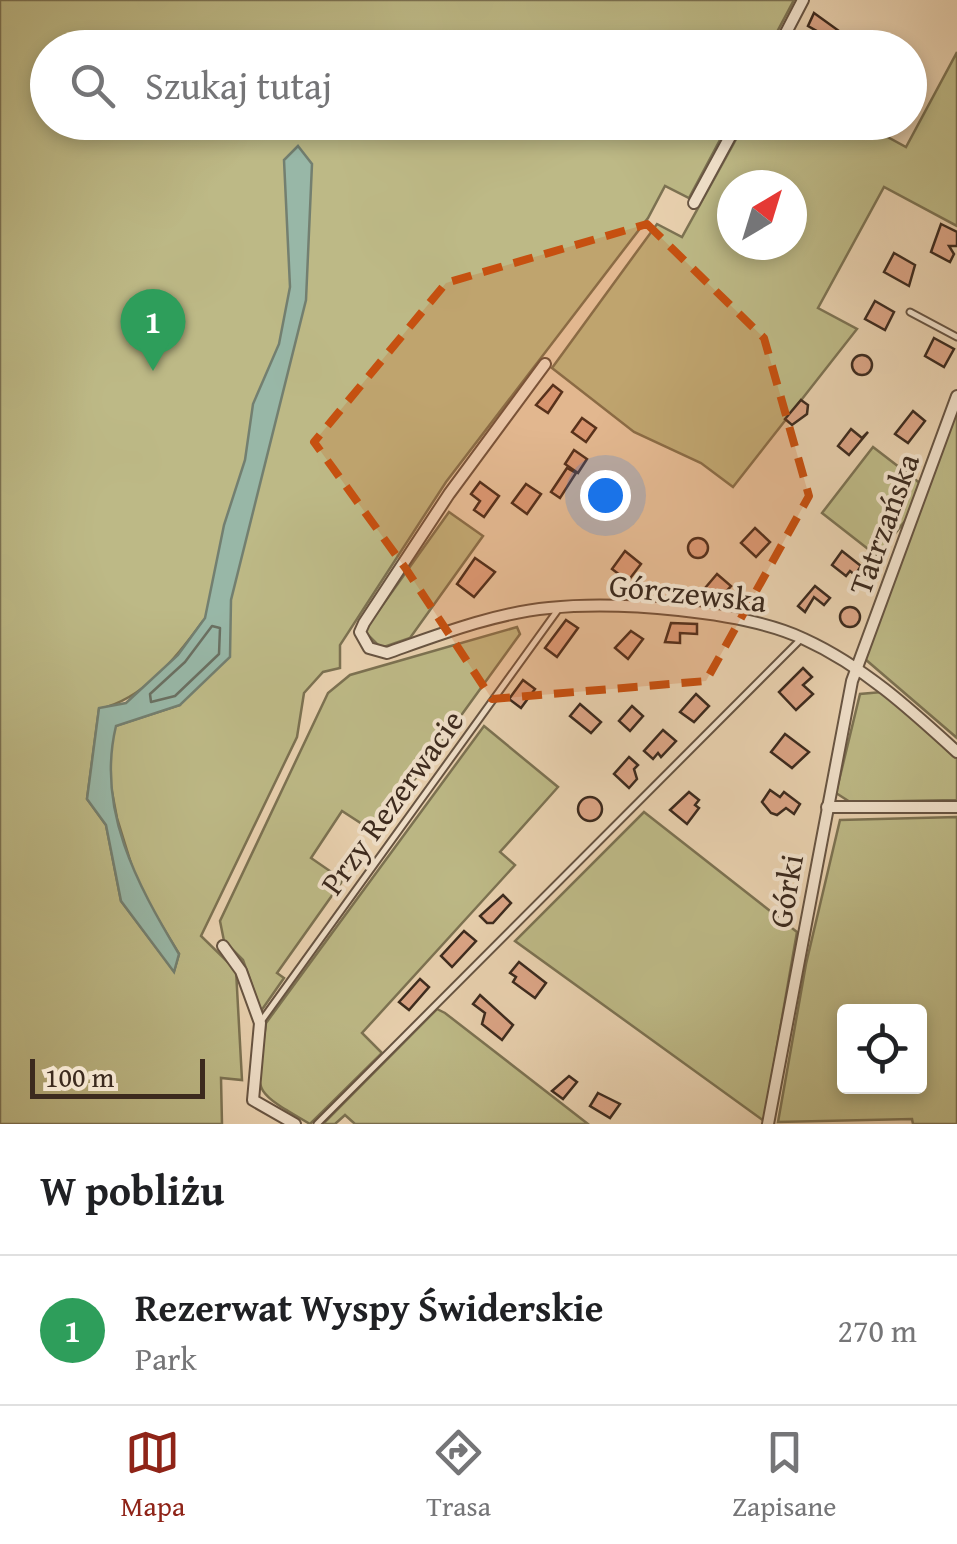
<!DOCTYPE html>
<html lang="pl">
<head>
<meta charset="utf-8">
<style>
	:root { --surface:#fff; --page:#f6f6f6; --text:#202124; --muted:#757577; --line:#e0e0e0; --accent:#8f2418 }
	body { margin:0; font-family:"Gentium Book Plus",serif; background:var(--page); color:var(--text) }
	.controls { position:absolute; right:30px; bottom:30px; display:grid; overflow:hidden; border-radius:10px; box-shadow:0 5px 15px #0003 }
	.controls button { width:90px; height:90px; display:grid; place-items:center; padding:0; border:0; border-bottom:2px solid var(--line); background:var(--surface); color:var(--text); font:50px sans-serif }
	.compass { position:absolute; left:717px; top:170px; width:90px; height:90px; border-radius:50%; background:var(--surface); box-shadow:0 5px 15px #0003; rotate:38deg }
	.scale { position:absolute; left:30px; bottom:25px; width:175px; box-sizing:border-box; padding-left:10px; border:5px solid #3c2a1e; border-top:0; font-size:28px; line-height:35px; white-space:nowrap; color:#3c2a1e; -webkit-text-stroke:8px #f1e1cb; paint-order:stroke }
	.you { position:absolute; left:605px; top:495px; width:35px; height:35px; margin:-25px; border:8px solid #fff; border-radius:50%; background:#1a73e8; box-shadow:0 0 0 15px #1a73e833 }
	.badge { display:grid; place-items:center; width:65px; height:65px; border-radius:50%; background:var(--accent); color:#fff; font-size:32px; font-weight:700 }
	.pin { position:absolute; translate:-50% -82px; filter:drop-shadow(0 2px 5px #0008) }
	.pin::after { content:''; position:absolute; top:52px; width:35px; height:30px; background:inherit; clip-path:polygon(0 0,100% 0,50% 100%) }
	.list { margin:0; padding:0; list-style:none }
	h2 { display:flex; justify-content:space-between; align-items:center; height:130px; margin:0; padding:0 40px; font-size:42px }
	h2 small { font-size:32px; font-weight:400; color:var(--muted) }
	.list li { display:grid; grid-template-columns:65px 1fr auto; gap:30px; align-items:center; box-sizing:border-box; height:150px; padding:0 40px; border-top:2px solid var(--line) }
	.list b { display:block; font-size:38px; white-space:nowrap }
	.list p { margin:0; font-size:32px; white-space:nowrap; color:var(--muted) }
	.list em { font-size:32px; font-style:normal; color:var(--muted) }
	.icon { flex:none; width:55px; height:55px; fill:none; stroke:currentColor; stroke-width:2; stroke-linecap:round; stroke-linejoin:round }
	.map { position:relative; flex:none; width:957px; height:1124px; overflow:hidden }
	.search { position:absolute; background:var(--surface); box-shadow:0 5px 15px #0003; left:30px; right:30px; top:30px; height:110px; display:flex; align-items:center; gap:25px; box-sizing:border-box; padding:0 35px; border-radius:55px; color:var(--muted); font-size:38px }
	.sheet { height:280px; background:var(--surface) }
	nav { display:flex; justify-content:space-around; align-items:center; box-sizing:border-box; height:140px; border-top:2px solid var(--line); background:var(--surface); font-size:28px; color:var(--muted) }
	nav a { display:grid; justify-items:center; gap:5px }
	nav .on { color:var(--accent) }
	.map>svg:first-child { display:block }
</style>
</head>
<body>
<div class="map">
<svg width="957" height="1124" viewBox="0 0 957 1124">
	<rect width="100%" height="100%" fill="#e9d1af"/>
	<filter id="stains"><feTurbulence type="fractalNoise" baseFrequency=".002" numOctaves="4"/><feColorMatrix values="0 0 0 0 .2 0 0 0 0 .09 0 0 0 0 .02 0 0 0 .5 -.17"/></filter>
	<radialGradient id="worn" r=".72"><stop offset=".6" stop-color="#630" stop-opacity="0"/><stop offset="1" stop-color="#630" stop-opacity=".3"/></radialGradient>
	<g fill="#bdb986" stroke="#7c7252" stroke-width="2.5" fill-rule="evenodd">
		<path d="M0,0H794L769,47L48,48V122L729,123L689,198L665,186L648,218L446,482L340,645V668L323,672L304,693L297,737L201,936L236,970L242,1080L221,1078L222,1124H0ZM203,621L180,705L115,726L107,766L117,818L138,886L179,954L174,971L121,901L106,825L87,799L99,709C144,699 176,658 203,621Z"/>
		<path d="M957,52V226L884,187L818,308L857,329L733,487L701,463L634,432L552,368L657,224L682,237L745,123H862L906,147ZM732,185H792V245H732Z"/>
		<path d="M957,410V738L865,659Z"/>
		<path d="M873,447L921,484L909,516L877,556L822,513Z"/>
		<path d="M449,512L483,536L410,638L381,648L364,631Z"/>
		<path d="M517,627L520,634L376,833L342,811L311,858L343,880L277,973L284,978L261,1011L243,960L224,941L220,921L328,693L350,675Z"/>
		<path d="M882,692L957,757V800L850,802L836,793L860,694Z"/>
		<path d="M484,726L558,787L500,852L515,865L362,1033L382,1053L310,1124C246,1087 257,1093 266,1023Z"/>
		<path d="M644,812L797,932L764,1121L515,941Z"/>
		<path d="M957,817V1124H913L912,1119L778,1122L806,964L840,820ZM844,1012H920V1086H844Z"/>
		<path d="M437,1009L445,1013L588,1124H355L345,1115L335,1124H323Z"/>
	</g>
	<path fill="#98b7a7" stroke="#737f70" stroke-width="2.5" d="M298,146L312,164L306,300L231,600L230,657L180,705L116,726C96,809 137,884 179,954L174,972L121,901L106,825L87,799L99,708L126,703L178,655L205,618L224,525L245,460L253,404L279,344L290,287L284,160Z"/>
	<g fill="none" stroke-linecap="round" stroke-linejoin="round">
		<path stroke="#6a7062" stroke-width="2.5" d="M212,626L220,628L219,654L175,696L151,702L150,694L185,662Z"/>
	</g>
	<g fill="#dca586" stroke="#3c2a1e" stroke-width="2.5">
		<path d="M814,13L846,36L839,48H820L822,34L808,26Z"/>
		<path d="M941,224L957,232V246H949L954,254L950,262L931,252Z"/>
		<path d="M894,253L915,265L909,286L884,272Z"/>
		<path d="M875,301L894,312L885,330L865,319Z"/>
		<path d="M934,338L954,349L944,367L925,356Z"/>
		<circle cx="862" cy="365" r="10"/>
		<path d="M553,385L562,392L548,413L536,405Z"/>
		<path d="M801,400L808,405L807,414L792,425L785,419Z"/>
		<path d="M913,411L925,421L908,443L895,434Z"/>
		<path d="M582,418L596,428L586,442L572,432Z"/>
		<path d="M851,429L862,438L868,432L849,455L838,446Z"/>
		<path d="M574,450L587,459L578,473L565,464Z"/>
		<path d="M567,468L576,473L560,498L551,492Z"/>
		<path d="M480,482L499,496L484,517L474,510L480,501L471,494Z"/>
		<path d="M526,484L541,494L527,514L512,503Z"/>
		<path d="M755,528L770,542L756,557L741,543Z"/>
		<circle cx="698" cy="548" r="10"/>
		<path d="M625,551L641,564L628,581L612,569Z"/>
		<path d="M842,551L861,566L855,575L850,571L846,576L832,565Z"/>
		<path d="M475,558L495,572L474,597L457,584Z"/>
		<path d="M717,574L731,586L714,605L700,594Z"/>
		<path d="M815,586L830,598L824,605L814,597L805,612L798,606Z"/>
		<circle cx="850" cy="617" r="10"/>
		<path d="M566,620L578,628L557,657L545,648Z"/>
		<path d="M671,623L697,624V634L680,633V643L665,642Z"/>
		<path d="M631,631L643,639L628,659L615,648Z"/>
		<path d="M803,668L812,677L803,685L813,694L796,710L779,692Z"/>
		<path d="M523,680L535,689L521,708L509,699Z"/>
		<path d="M696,694L709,706L694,722L680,712Z"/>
		<path d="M580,704L601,722L591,733L570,716Z"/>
		<path d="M632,706L643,716L630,731L619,721Z"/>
		<path d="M663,730L676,741L661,757L658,753L653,759L644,751Z"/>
		<path d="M785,734L809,752L792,768L771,752Z"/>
		<path d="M629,757L638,765L634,769L637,779L629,788L614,774Z"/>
		<path d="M770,790L780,797L784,792L800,804L794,814L786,808L777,815L771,813L762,802Z"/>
		<path d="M689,792L699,800L695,805L699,808L687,824L670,810Z"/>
		<circle cx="590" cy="809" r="12"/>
		<path d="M503,895L511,903L493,923H487L480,916Z"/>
		<path d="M464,931L476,941L452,967L441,956Z"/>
		<path d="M519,962L546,983L535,998L513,982L516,977L510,973Z"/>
		<path d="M420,979L429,987L409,1010L399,1002Z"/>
		<path d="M480,995L513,1025L502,1040L482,1024L485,1013L473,1004Z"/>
		<path d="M569,1076L577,1082L563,1099L552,1091Z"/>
		<path d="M598,1093L620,1104L610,1118L590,1106Z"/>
	</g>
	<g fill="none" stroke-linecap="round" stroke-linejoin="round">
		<g stroke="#675442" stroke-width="9">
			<g id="lane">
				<path d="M910,312L957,337"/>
				<path d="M262,1020L560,607"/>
				<path d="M317,1124L802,638"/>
			</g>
		</g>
		<g stroke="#675442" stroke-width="14">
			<g id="street">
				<path d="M778,48L803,0"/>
				<path d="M694,203L738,122"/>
				<path d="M545,364L449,494L364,623L360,632L369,648L387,653C438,635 495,613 549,608C616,601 743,610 804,639C863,666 910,709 957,752"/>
				<path d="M827,807H957"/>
				<path d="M223,946L241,971L260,1023L253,1100L295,1124"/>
				<path d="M768,1124L852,681L957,396"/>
			</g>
		</g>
		<use href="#lane" stroke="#f1e1cb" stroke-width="5"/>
		<use href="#street" stroke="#f1e1cb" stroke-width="10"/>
	</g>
	<path fill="#c65010" fill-opacity="0.2" stroke="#c65010" stroke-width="8" stroke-dasharray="20 12" stroke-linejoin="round" d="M647,224L764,338L809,496L706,681L492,699L406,569L314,442L446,283Z"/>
	<g text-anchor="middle" stroke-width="8" stroke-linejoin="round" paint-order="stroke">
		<g font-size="32" fill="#3c2a1e" stroke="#f1e1cb">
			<text transform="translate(884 524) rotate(-70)" y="11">Tatrzańska</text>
			<text transform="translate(688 593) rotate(6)" y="11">Górczewska</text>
			<text transform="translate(392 802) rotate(-54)" y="11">Przy Rezerwacie</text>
			<text transform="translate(786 891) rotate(-80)" y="11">Górki</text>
		</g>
	</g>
	<rect width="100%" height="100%" filter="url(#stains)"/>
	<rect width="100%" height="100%" fill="url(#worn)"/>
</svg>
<div class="controls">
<button><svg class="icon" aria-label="locate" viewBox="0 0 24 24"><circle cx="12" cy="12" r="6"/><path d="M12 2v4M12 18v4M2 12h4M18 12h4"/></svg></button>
</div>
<svg class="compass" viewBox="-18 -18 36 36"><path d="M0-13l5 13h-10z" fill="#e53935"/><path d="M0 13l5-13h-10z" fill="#757577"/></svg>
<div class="scale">100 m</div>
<div class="you"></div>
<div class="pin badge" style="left:153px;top:371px;background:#2e9e5b">1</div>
<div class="search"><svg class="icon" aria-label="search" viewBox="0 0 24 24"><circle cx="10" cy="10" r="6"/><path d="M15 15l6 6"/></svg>Szukaj tutaj</div>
</div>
<section class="sheet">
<h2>W pobliżu<small></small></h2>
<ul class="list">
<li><span class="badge" style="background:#2e9e5b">1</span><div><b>Rezerwat Wyspy Świderskie</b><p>Park</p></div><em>270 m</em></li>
</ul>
</section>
<nav>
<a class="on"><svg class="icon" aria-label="map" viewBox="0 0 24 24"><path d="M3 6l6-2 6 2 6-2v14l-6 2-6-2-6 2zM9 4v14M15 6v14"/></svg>Mapa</a>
<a><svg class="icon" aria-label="directions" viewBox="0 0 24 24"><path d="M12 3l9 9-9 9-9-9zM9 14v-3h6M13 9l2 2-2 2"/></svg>Trasa</a>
<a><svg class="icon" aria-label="saved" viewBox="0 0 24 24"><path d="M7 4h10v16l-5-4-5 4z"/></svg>Zapisane</a>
</nav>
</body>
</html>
